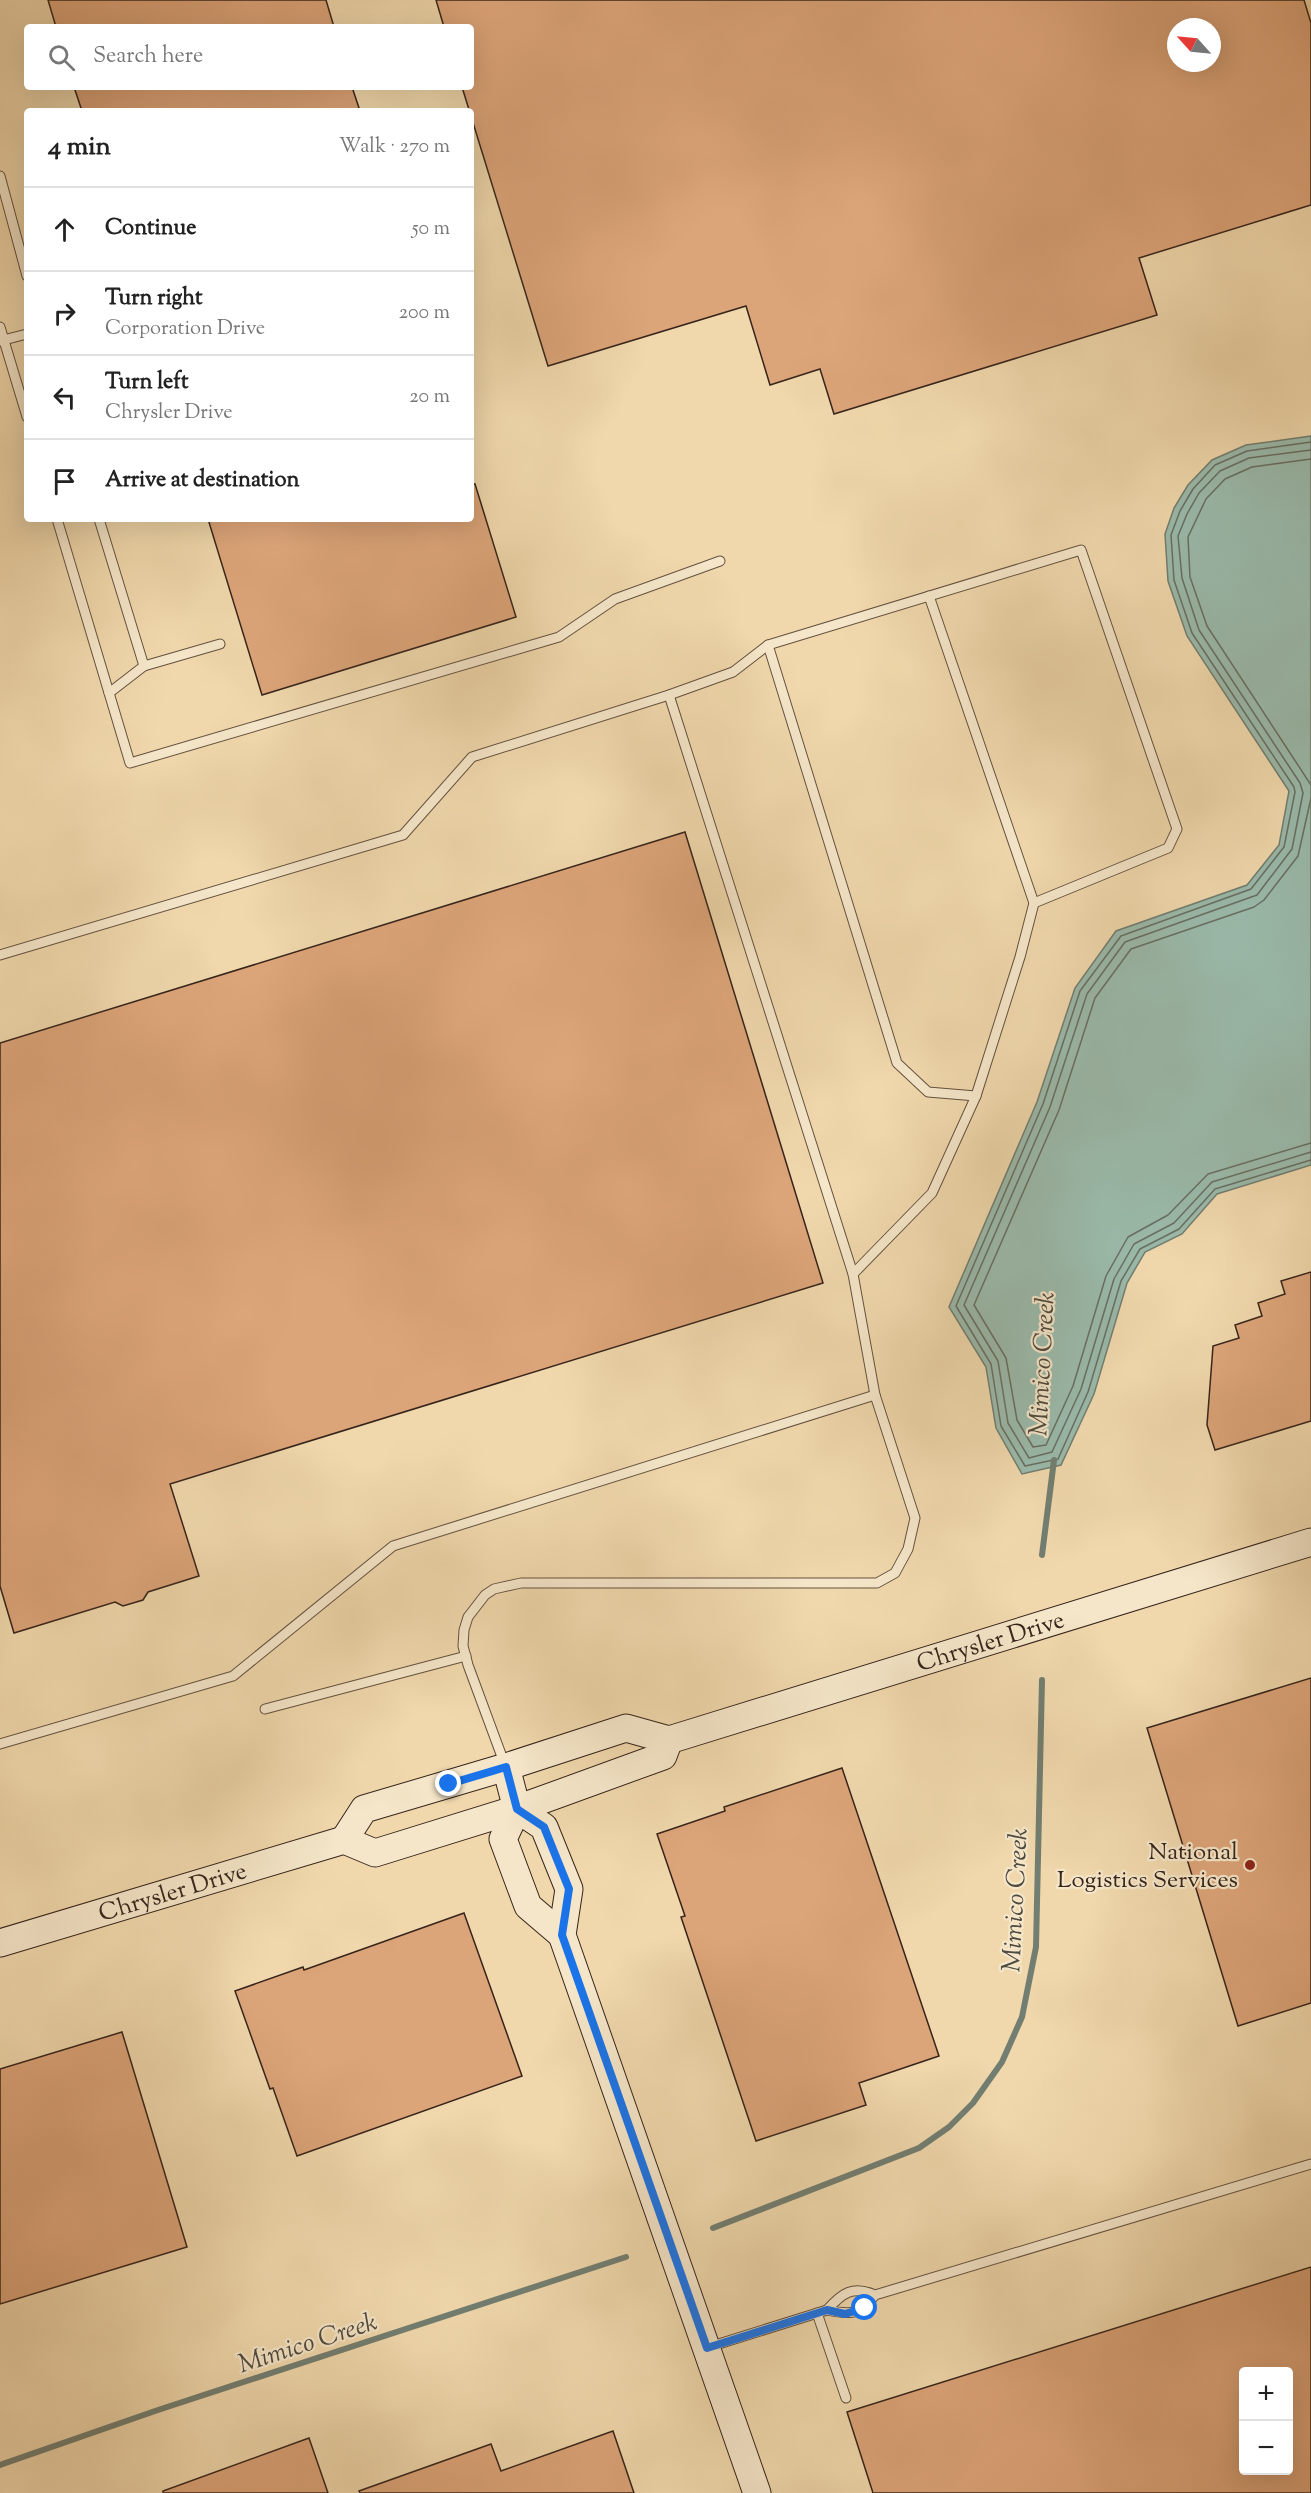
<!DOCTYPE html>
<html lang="en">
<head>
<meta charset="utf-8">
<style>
	:root { --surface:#fff; --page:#f2f2f2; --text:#222; --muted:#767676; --line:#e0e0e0 }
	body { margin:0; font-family:"Sorts Mill Goudy",serif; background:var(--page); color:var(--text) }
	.controls { position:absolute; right:18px; bottom:18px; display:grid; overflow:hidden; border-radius:6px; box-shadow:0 6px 24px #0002 }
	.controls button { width:54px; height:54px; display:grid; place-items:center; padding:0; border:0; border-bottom:2px solid var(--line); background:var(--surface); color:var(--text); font:30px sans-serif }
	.compass { position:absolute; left:1167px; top:18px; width:54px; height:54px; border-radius:50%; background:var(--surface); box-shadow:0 6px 24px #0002; rotate:297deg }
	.stop { position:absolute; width:18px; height:18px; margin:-14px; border:4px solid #1a73e8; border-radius:50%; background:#fff }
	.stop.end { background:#1a73e8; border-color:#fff; box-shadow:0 2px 6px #0008 }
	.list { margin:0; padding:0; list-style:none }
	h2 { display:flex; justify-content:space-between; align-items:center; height:78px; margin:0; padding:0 24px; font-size:26px }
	h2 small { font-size:20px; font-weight:400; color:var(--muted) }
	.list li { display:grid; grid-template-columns:39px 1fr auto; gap:18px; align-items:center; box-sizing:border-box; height:84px; padding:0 24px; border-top:2px solid var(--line) }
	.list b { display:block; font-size:22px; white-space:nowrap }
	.list p { margin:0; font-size:20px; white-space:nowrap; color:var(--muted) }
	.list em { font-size:20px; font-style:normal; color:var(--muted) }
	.icon { flex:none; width:33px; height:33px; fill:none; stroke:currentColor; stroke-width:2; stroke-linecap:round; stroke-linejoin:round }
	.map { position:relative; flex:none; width:1311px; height:2493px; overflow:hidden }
	.search { position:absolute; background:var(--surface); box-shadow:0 6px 24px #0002; left:24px; top:24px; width:450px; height:66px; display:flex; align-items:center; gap:15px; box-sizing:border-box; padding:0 21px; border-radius:6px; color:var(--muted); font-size:22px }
	.panel { position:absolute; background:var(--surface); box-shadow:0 6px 24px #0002; left:24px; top:108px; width:450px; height:414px; border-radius:6px }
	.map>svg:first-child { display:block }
</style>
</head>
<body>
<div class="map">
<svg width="1311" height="2493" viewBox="0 0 1311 2493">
	<rect width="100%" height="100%" fill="#f0d8ac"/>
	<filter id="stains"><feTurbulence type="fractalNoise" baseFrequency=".00333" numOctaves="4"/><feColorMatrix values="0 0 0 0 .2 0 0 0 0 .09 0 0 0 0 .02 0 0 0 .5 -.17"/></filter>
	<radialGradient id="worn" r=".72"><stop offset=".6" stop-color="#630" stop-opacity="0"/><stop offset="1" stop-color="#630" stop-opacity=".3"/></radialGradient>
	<path fill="#9abaab" stroke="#727e71" stroke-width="1.5" d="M1311,436V1165L1217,1194L1182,1234L1145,1252L1127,1283L1094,1394L1061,1465L1022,1474L996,1428L986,1367L949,1307L1037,1102L1075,988L1116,931L1247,885L1279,845L1289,791L1187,636L1168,581L1165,534L1174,508L1188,485L1212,460L1246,445Z"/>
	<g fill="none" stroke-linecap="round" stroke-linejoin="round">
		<g stroke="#686f63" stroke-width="1.5">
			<path d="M1311,442L1247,451L1215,465L1193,489L1180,511L1171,535L1174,580L1192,633L1294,787L1295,792L1284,847L1251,889L1121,936L1080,991L1043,1104L956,1306L991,1364L1001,1426L1025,1466L1058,1459L1088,1392L1121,1281L1140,1249L1179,1229L1215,1189L1311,1160"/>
			<path d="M1311,450L1249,458L1220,471L1199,493L1187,514L1178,536L1182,578L1199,630L1300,783L1303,793L1292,849L1257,895L1125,942L1087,994L1050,1107L964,1305L998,1361L1008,1423L1029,1458L1052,1452L1081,1389L1114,1279L1134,1244L1174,1223L1212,1182L1311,1152"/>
			<path d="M1311,459L1252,467L1225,479L1206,499L1188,537L1190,577L1207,626L1311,785"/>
			<path d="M1311,798L1298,856L1264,900L1254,907L1131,949L1095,998L1059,1110L974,1305L1006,1358L1017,1420L1033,1447L1046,1445L1073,1386L1106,1276L1128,1237L1168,1215L1208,1174L1311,1143"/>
		</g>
		<g stroke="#727e71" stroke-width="6">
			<path d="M1042,1555L1054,1460"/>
			<path d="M713,2228L919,2148L949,2127L973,2103L1002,2062L1022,2017L1036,1947L1042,1680"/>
			<path d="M0,2465L158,2410L626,2257"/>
		</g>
	</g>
	<g fill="#dca479" stroke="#36241b" stroke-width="1.5" fill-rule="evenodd">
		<path d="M48,0H326L334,27H56Z"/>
		<path d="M436,0H1304L1311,23V205L1139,258L1157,315L834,414L820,369L770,385L746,306L548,366L462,87H471V27H444ZM1176,27H1212V63H1176Z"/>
		<path d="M74,87H352L360,111H82Z"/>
		<path d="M475,484L516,617L262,695L208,519H471V485Z"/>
		<path d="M685,832L823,1283L170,1484L199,1576L148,1592L143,1600L123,1606L115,1602L14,1633L0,1586V1043Z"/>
		<path d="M1311,1272V1421L1215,1450L1207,1425L1213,1346L1239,1338L1235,1325L1262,1316L1258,1303L1285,1294L1281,1281Z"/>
		<path d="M1311,1678V2003L1238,2026L1147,1728Z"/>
		<path d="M842,1768L939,2056L859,2083L866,2105L756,2141L681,1917L685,1916L657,1834L725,1811L724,1807Z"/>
		<path d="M464,1913L522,2076L297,2156L273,2088L270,2089L235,1991L303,1967L304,1970Z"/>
		<path d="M122,2032L187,2247L0,2304V2069Z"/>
		<path d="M1311,2267V2493H873L847,2412ZM1244,2372H1288V2470H1244Z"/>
		<path d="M613,2431L634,2493H360L359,2491L491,2444L501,2471Z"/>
		<path d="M309,2438L328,2493H163V2491Z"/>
	</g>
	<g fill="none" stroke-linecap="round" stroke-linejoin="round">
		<g stroke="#64513f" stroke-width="11">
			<g id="lane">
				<path d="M0,176L27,276"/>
				<path d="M0,327L27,417"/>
				<path d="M0,341L27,334"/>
				<path d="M57,519L130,763L559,637L615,599L720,561"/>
				<path d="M99,519L144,666L109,693"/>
				<path d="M929,596L1034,903"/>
				<path d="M768,645L897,1063L928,1092L976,1096"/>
				<path d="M144,666L220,644"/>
				<path d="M0,955L403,835L472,757L669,695L733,672L768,645L1081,550L1177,829L1168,848L1034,903L1020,957L976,1096L932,1193L853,1274"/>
				<path d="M265,1709L466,1656"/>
				<path d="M0,1744L233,1676L393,1546L875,1395"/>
				<path d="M505,1765L468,1665L463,1646L464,1630L468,1617L485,1595L494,1589L521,1583H877L895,1573L908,1549L915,1518L875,1395L853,1274L669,695"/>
				<path d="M875,2295C853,2285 842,2293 827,2310C850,2315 860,2315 875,2295L1311,2164"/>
				<path d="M817,2313L846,2398"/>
				<path d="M709,2347L827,2310"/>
			</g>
		</g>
		<g stroke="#36241b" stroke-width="29">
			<g id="secondary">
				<path d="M506,1767L517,1809L503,1839L528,1906L562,1935"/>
				<path d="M517,1809L544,1827L569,1889L562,1935L757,2493"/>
				<path id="s1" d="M344,1840L364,1809L506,1767L626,1728L669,1740L1311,1542"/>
				<path id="s2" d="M0,1943L344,1840L375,1853L517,1809L663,1756L669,1740"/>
			</g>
		</g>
		<use href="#lane" stroke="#f5e6c9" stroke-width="9"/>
		<use href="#secondary" stroke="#f5e6c9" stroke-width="27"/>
	</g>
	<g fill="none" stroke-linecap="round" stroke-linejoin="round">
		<path stroke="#1a73e8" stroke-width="8" d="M449,1784L506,1767L517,1809L544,1827L569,1889L562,1935L707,2348L827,2310L845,2314L865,2308"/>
	</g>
	<circle fill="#8f2418" stroke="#f5e6c9" stroke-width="2" cx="1250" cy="1865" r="6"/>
	<g text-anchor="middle" stroke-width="4.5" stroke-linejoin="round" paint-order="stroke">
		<g font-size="24" fill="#36241b" stroke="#f5e6c9">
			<text dy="8" stroke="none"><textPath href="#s1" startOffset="692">Chrysler Drive</textPath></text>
			<text dy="8" stroke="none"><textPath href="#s2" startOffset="180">Chrysler Drive</textPath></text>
		</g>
		<g font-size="24" fill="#36241b" stroke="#f5e6c9" text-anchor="end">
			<text x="1238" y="1859">National<tspan x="1238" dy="28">Logistics Services</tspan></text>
		</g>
		<g font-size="26" font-style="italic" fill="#4f4a3f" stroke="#f5e6c9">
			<text transform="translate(1041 1364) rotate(-87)" y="9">Mimico Creek</text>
			<text transform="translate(1014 1900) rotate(-87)" y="9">Mimico Creek</text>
			<text transform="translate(307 2342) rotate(-18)" y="9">Mimico Creek</text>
		</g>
	</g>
	<rect width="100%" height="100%" filter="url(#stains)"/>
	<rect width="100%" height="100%" fill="url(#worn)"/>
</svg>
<div class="controls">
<button>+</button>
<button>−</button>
</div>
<svg class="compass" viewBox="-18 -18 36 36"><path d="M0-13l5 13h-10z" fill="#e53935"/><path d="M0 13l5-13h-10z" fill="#767676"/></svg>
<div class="stop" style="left:865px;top:2308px"></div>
<div class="stop end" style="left:449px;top:1784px"></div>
<div class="search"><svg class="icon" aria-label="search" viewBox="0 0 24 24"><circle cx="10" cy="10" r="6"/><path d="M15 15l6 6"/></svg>Search here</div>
<section class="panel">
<h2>4 min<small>Walk · 270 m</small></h2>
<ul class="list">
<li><svg class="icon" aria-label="ahead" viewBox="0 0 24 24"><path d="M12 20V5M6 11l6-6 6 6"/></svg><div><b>Continue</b></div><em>50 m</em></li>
<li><svg class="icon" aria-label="right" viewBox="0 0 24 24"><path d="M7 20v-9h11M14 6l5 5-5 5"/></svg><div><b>Turn right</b><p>Corporation Drive</p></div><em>200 m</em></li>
<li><svg class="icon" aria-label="left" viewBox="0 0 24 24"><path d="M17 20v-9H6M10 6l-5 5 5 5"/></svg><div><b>Turn left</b><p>Chrysler Drive</p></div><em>20 m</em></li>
<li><svg class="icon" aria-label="arrive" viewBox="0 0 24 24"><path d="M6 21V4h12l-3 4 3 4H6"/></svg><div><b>Arrive at destination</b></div></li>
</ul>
</section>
</div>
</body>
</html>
